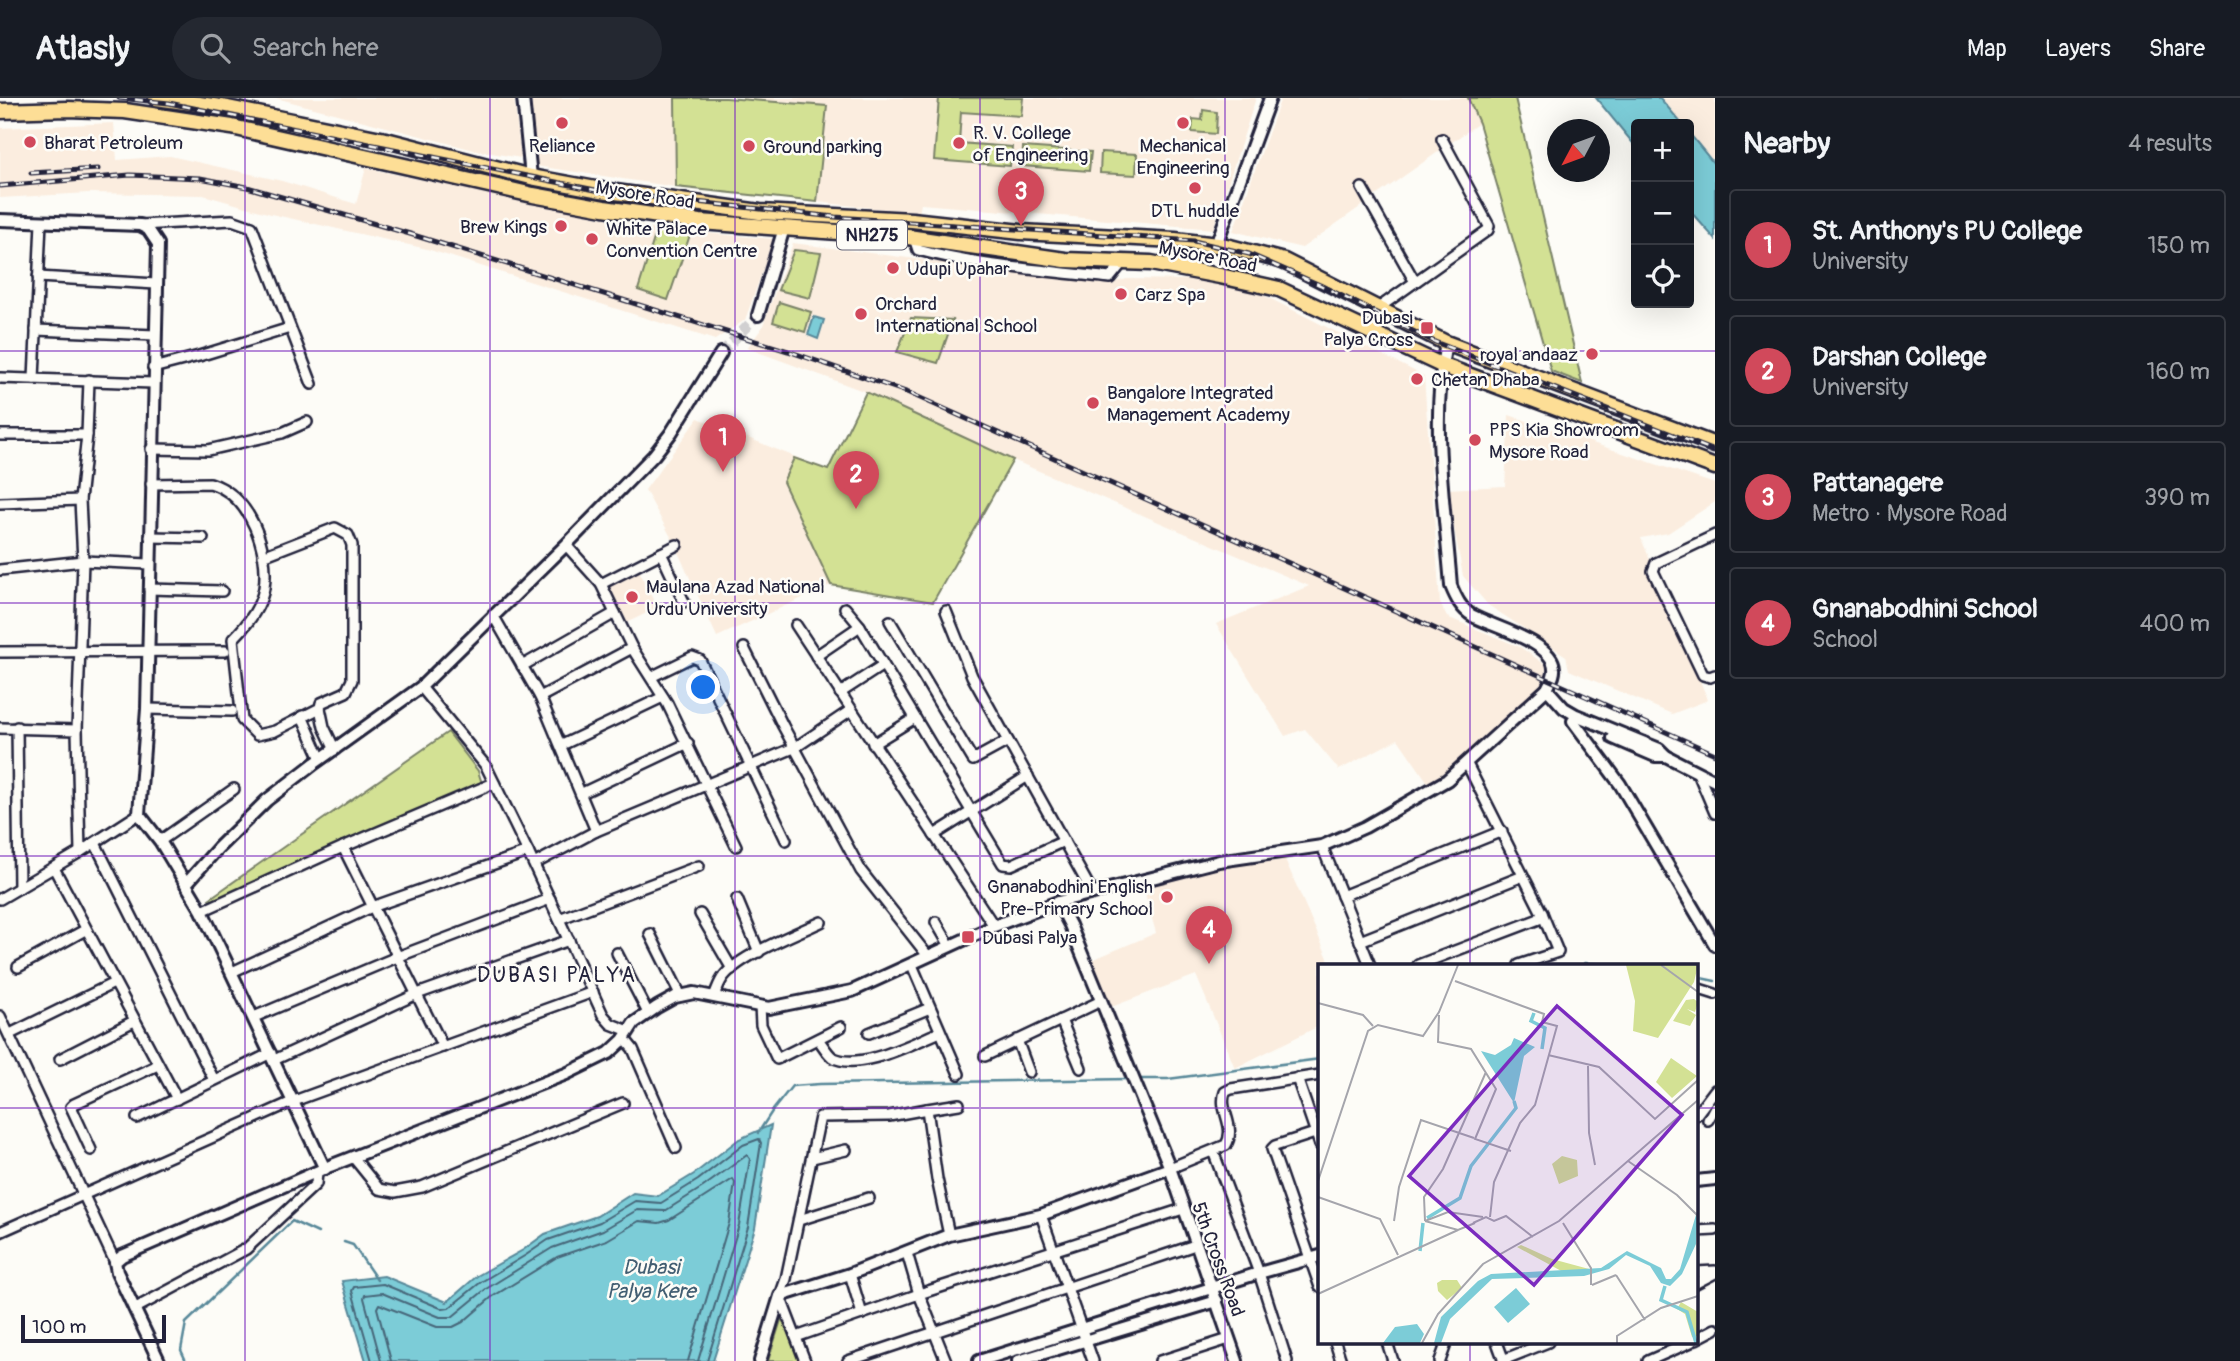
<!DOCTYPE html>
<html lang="en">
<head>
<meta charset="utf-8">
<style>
	:root { --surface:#171b24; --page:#242831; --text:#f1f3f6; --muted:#9ea1a6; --line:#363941; --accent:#d1495b }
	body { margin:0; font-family:Pangolin,sans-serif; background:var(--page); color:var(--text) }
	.controls { position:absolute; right:21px; top:21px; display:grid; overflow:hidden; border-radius:7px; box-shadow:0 7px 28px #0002 }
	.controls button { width:63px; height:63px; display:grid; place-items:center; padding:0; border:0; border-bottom:2px solid var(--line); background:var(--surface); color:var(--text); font:35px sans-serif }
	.compass { position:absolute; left:1547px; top:21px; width:63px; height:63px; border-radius:50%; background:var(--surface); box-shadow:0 7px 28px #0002; rotate:229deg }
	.scale { position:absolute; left:21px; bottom:18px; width:145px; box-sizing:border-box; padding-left:7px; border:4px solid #22223b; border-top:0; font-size:19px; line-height:24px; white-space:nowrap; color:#22223b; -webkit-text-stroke:5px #fdfcf7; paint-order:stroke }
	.you { position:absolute; left:704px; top:590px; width:24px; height:24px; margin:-18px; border:5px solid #fff; border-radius:50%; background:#1a73e8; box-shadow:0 0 0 10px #1a73e833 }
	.badge { display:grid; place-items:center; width:46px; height:46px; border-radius:50%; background:var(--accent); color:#fff; font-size:23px; font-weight:700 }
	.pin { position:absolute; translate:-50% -58px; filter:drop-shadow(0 2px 4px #0008) }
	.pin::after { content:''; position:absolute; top:37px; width:24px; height:21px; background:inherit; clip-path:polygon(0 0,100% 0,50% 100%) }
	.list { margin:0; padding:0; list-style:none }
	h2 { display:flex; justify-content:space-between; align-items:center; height:91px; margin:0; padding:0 28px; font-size:30px }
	h2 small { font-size:23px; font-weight:400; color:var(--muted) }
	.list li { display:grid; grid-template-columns:46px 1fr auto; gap:21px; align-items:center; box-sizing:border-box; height:112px; margin:0 14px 14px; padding:0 14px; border:2px solid var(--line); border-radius:7px }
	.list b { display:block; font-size:26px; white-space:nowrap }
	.list p { margin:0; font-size:23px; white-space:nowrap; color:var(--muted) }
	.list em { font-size:23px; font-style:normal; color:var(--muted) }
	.icon { flex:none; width:38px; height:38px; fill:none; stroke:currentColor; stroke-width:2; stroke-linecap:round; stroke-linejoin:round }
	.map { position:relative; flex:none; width:1715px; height:1263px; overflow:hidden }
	header { display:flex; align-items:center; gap:42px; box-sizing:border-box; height:98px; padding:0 35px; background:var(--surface); border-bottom:2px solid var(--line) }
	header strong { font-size:33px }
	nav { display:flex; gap:38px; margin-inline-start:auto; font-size:24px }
	.search { width:490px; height:63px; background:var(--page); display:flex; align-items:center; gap:18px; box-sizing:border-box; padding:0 24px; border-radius:38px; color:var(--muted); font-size:26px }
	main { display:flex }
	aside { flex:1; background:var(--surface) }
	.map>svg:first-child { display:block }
</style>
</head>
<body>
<header>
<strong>Atlasly</strong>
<div class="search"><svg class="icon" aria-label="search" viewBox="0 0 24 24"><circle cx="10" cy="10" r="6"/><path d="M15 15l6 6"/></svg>Search here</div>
<nav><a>Map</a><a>Layers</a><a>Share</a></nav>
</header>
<main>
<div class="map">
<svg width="1715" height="1263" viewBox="0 0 1715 1263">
	<rect width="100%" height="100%" fill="#fdfcf7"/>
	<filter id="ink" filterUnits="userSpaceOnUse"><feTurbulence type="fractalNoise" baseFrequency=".0143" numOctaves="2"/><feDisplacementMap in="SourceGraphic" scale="14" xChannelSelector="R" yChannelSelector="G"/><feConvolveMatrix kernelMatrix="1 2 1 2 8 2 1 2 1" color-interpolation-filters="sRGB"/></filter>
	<g filter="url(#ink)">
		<g fill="#fbeddf">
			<path d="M276,0H514L521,60L474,52Z"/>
			<path d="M531,0H1256L1213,131L921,106L919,115L676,89L536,68Z"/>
			<path d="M1281,0H1468L1479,25L1302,150L1233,133Z"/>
			<path d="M1660,0H1715V67L1689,35V26H1682Z"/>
			<path d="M114,25L117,62L170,58L282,83L356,106L366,70L657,131L638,192L668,202L691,134L774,141L745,222L715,242L427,151L271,116L203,97L89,95L0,100V30Z"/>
			<path d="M793,145L1108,186L1127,181L1194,182L1259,195L1424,278L1440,505L1447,519L1520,549L1546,567L1545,591L1431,689L1398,641L1339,672L1305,631L1285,638L1216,526L1309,488L1013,362L933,504L831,487L717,539L671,439L645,392L698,320L828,372L866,294L747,250L762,230Z"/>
			<path d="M1509,317L1715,386V404L1668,435L1641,440L1708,602L1672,616L1569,572L1566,558L1488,507L1463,478L1447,391L1505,388Z"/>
			<path d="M639,472L657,510L624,526L606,487Z"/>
			<path d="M1284,759L1331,867H1320L1319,928L1235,970L1196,877L1106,911L1087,864L1156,835L1143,788L1217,770Z"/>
		</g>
		<g fill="#d3e194" stroke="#7a8268" stroke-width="2">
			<path d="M675,0H726L827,8L817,104L676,89Z"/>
			<path d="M939,0H1023L1021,18L961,14L959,45L1012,49L1010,68L934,62Z"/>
			<path d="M1468,0H1515L1582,285L1551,273L1479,25Z"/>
			<path d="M1203,12L1217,14L1216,36L1192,34L1193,21L1202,22Z"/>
			<path d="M1023,49L1091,54L1089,73L1022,68Z"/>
			<path d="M1101,54L1137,56L1136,77L1100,75Z"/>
			<path d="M657,131L691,134L668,202L638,192Z"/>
			<path d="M794,152L821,155L810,200L778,192Z"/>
			<path d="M779,204L811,214L805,234L773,224Z"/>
			<path d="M911,220L953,222L938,265L897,254Z"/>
			<path d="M866,294L1013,362L933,504L831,487L783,384L794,360L828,372Z"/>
			<path d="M448,634L478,673L485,695L212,806L209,801Z"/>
			<path d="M782,1219L800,1263H768Z"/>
		</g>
		<g fill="#7cccd7" stroke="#588899" stroke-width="2">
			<path d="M1596,0H1660L1682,26H1636V49Z"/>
			<path d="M1689,35L1715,67V141L1689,112Z"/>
			<path d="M814,219L824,222L818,241L808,237Z"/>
			<path d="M771,1027L755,1130L713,1263H366L342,1183L384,1178L447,1204L477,1178L523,1152L545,1136L597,1118L633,1095L658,1098L694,1076L739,1041Z"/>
		</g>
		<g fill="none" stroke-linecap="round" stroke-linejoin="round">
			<g stroke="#466679" stroke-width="2">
				<path d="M372,1263L352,1193L354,1189L383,1186L443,1211L449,1210L481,1184L526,1157L548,1142L600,1124L635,1103L661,1105L698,1082L743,1047L759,1041L761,1045L748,1129L707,1263"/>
				<path d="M381,1263L364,1200L365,1197L382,1195L440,1219H452L486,1191L552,1150L603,1132L637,1112L665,1113L703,1089L747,1057L750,1061L739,1127L698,1263"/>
				<path d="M391,1263L377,1210L379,1206L437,1229H453L463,1224L492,1199L557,1159L607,1142L639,1123L659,1125L669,1122L733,1081L735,1085L729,1125L688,1263"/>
			</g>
			<g stroke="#588899" stroke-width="2.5">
				<path d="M1584,867L1585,865L1606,867"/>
				<path d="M1696,879L1715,883"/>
				<path d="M1136,981H1168L1320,961"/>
				<path d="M758,1035L773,1012L792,988L820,986L1129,981"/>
				<path d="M344,1144L353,1147L377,1182"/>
				<path d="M186,1263L181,1252L186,1225L292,1123L318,1135"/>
			</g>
			<path stroke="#d1d0d1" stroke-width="10" stroke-dasharray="10 5" stroke-linecap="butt" d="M721,255L758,217"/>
			<g stroke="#22223b" stroke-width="14">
				<g id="minor">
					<path d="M1362,90L1415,184"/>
					<path d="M140,127L232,122L252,129L312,286"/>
					<path d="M914,140L918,152C980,169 1047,172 1110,180L1123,164"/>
					<path d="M38,179L156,186"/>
					<path d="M1377,211L1488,132L1489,128L1442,41"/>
					<path d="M36,232L155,237"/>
					<path d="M153,270L199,258L290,230"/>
					<path d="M0,280L153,285"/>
					<path d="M34,281L41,124"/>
					<path d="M0,337H87"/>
					<path d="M151,351L208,352L282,335L307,324"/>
					<path d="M151,386L210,385C250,397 270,452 264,490C261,509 246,528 233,541L242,622L257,637L275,633L320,610L321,605L346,594L352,582V447L348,437L335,430L263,458"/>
					<path d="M0,405L80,402"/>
					<path d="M1715,437L1656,465L1653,473L1703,577L1710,579L1715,577"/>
					<path d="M150,439L203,440"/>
					<path d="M566,447L601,486L632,550"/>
					<path d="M661,455L684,504"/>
					<path d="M0,472L83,463L149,466"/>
					<path d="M601,486L677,447"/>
					<path d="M149,491L222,493"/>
					<path d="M845,510L860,528L1003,766L1011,767L1064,743"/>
					<path d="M946,513L972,578L1092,794"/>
					<path d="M493,517L540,599L596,733"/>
					<path d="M890,523L973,662L1008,643"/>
					<path d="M796,527L994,828"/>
					<path d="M744,550L783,628L861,773L928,858"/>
					<path d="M0,554L225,553"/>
					<path d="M816,558L860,528"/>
					<path d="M522,568L615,515"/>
					<path d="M651,579L692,559L700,562L786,742"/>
					<path d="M421,589L486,668L528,754L603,917L611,926L629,933"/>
					<path d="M840,595L883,567"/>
					<path d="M540,599L632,550L667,605L736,748"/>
					<path d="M320,610L324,629L335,652"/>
					<path d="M147,611L232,613"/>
					<path d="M302,618L321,661"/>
					<path d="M17,629L19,790"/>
					<path d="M0,630L77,632"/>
					<path d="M873,646L915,620"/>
					<path d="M562,647L663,599"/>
					<path d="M1698,675L1715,715"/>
					<path d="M582,695L688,645"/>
					<path d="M934,737L1028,678"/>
					<path d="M160,743L234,691"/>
					<path d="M95,745L214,982"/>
					<path d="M1322,748L1370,867"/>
					<path d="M343,749L443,949"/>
					<path d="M80,754L77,632L83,463L80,402L87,337L89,282"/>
					<path d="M534,766L596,733L796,649L851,612"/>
					<path d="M54,770L177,1001"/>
					<path d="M1342,798L1502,733"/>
					<path d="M0,801L80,754L139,716"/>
					<path d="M737,801L759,854"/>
					<path d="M202,813L343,749L494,685"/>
					<path d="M700,816L732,871"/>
					<path d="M559,821L699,768"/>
					<path d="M936,824L950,848"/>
					<path d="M650,836L681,898"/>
					<path d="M1360,843L1523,778"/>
					<path d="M617,855L648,915"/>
					<path d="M912,867L959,976"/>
					<path d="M1418,867L1539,821L1542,815L1467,666"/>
					<path d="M1519,867L1558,854L1542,815"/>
					<path d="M18,869L85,832"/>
					<path d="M232,874L372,809L528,754"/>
					<path d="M1696,890L1715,896"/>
					<path d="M714,898C717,892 719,884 724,878C741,857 795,836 821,824"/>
					<path d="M760,908L761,927L777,961L841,929"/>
					<path d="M0,918L115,1164"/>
					<path d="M254,919L397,859L550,801"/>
					<path d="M1061,922L1081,970"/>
					<path d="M869,935L930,910"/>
					<path d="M10,936L114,885"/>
					<path d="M624,940L633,951L676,1050"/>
					<path d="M818,941C822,946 827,955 832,959C859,974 913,945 940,934"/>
					<path d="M1017,942L1029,974"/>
					<path d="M985,958L1101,903"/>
					<path d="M60,961L134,923"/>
					<path d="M274,962L417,896L569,842"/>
					<path d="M1297,980L1320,1047"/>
					<path d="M927,1011L959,1006"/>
					<path d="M1696,1017L1715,992"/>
					<path d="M137,1020L271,955"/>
					<path d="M1708,1022L1715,1009"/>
					<path d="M1315,1035L1275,1048L1272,1051L1320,1189"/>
					<path d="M91,1052L73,1013L71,1009L74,1006L158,967"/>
					<path d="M1213,1053L1259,1175L1287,1263"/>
					<path d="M353,1059L379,1091L395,1094L422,1089L623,1005"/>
					<path d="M812,1060L846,1052"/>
					<path d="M1170,1070L1226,1047C1237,1028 1218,1012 1225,994L1231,991L1320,977"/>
					<path d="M1041,1117L1093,1263"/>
					<path d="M799,1122L869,1100"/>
					<path d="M1696,1133L1715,1132"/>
					<path d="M0,1134L294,1003L593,894"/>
					<path d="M907,1155L919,1196L946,1263"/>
					<path d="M1696,1174L1715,1173"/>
					<path d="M850,1176L862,1216"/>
					<path d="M1696,1185L1715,1175"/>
					<path d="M134,1211L246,1151L316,1086L317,1074"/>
					<path d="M796,1239L919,1196L1183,1111"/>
					<path d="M1696,1241L1715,1231"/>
					<path d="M1335,1244L1341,1263"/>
					<path d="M1387,1244L1393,1263"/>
					<path d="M1497,1244L1504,1263"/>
					<path d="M1503,1262L1548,1244"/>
					<path d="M805,1263L780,1198L786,1181L820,1019L889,1018L927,1011L937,1081L949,1137"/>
					<path d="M848,1263L1195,1147"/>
					<path d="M1160,1263L1229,1241"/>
					<path d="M1440,1263L1445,1249L1443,1244"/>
					<path d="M1648,1263L1691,1244"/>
				</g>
			</g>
			<g stroke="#22223b" stroke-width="16">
				<g id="tertiary">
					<path d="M523,0L531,79"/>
					<path d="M0,122L140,127L148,131L158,146L147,611L139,716L160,743L202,813L325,1071"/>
					<path d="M1216,147L1270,0"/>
					<path d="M758,217L784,130"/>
					<path d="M1547,591L1564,610L1576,617L1659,651L1666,658L1715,683"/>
					<path d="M1573,623L1620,686L1715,847"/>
					<path d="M1613,640L1655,658H1666"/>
					<path d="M186,786L218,750L267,702L315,665L421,589L566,447L654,357L671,335L721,255"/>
					<path d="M1170,1070L1237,1263"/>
					<path d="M1696,1083L1715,1081"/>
					<path d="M159,1263L117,1174L115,1164L122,1158L330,1068L566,976L609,955L623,942L634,925L657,909L675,899L694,895L769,910L852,893L994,828L1058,804L1219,763L1322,748L1365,729L1447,682L1547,591C1550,584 1555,578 1554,570C1553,544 1493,529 1473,518C1461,511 1456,500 1451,488C1445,408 1430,324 1446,245"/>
					<path d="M760,1263L780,1198L850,1176L949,1137L1041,1117L1170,1070L1070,827L1058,804"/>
					<path d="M979,1263L1259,1175L1320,1158"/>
					<path d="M1018,1263L1217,1203"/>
				</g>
			</g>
			<g stroke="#22223b" stroke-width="19">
				<g id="trunk">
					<path d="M156,0L228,10L386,42L531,79L601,92L760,114L912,122L1021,134L1175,142L1226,148L1284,163L1446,245L1715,347"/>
					<path d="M0,13L67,11L125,13L232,29L533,97L604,110L700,124L908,139L1065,162L1151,165L1220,178L1279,191L1441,267L1715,369"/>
				</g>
			</g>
			<use href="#minor" stroke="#fdfcf7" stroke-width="9"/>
			<use href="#tertiary" stroke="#fdfcf7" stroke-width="10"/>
			<use href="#trunk" stroke="#fdde96" stroke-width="14"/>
			<g stroke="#22223b" stroke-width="5">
				<g id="rail">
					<path d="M119,0L169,5L605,94L835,119L1194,143L1249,156L1320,187L1435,244L1715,353"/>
					<path d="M31,75L98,71"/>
					<path d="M0,88L130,77L200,80L247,89L410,136L788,253L909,295L1715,656"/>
				</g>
			</g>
			<use href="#rail" stroke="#fdfcf7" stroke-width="2.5" stroke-dasharray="8" stroke-linecap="butt"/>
		</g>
	</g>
	<path fill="none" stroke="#7b2cbf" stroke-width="2" stroke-opacity="0.55" d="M245,0V1263M490,0V1263M735,0V1263M980,0V1263M1225,0V1263M1470,0V867M0,253H1715M0,505H1715M0,758H1715M0,1010H1320M1696,1010H1715M1470,1244V1263"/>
	<g fill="#d1495b" stroke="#fdfcf7" stroke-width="2.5">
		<circle cx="562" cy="25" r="7"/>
		<circle cx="1183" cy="25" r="7"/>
		<circle cx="30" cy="44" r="7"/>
		<circle cx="959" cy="45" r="7"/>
		<circle cx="749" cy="48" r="7"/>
		<circle cx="1195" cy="90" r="7"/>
		<circle cx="561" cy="128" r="7"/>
		<circle cx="592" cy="141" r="7"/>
		<circle cx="893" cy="170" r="7"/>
		<circle cx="1121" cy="196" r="7"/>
		<circle cx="861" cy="216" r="7"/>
		<rect x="1420" y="223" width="14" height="14" rx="3.5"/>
		<circle cx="1592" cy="256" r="7"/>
		<circle cx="1417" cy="281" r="7"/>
		<circle cx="1093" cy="305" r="7"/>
		<circle cx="1475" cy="342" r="7"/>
		<circle cx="632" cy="499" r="7"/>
		<circle cx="1167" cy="799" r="7"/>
		<rect x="961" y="832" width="14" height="14" rx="3.5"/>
	</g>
	<g text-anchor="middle" stroke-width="5" stroke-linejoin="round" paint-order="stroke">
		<rect fill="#fdfcf7" stroke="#646373" stroke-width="2" x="837" y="122.5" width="70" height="29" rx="5"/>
		<g font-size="18" font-weight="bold" fill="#22223b">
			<text x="872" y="143">NH275</text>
		</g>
		<g font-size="19" fill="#22223b" stroke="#fdfcf7" text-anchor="start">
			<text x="973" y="41">R. V. College<tspan x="973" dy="22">of Engineering</tspan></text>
			<text x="44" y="51">Bharat Petroleum</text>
			<text x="562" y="54" text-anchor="middle">Reliance</text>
			<text x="1183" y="54" text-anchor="middle">Mechanical<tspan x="1183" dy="22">Engineering</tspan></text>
			<text x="763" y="55">Ground parking</text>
			<text x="1195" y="119" text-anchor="middle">DTL huddle</text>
			<text x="547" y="135" text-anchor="end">Brew Kings</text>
			<text x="606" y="137">White Palace<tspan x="606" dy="22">Convention Centre</tspan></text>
			<text x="907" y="177">Udupi Upahar</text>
			<text x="1135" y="203">Carz Spa</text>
			<text x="875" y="212">Orchard<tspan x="875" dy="22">International School</tspan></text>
			<text x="1413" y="226" text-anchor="end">Dubasi<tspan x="1413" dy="22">Palya Cross</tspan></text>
			<text x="1578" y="263" text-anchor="end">royal andaaz</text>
			<text x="1431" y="288">Chetan Dhaba</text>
			<text x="1107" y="301">Bangalore Integrated<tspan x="1107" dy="22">Management Academy</tspan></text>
			<text x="1489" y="338">PPS Kia Showroom<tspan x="1489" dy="22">Mysore Road</tspan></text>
			<text x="646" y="495">Maulana Azad National<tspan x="646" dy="22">Urdu University</tspan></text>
			<text x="1153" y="795" text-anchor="end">Gnanabodhini English<tspan x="1153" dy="22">Pre-Primary School</tspan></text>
			<text x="982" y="846">Dubasi Palya</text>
		</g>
		<g font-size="19" fill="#22223b" stroke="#fdfcf7">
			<text transform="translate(645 96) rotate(9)" y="7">Mysore Road</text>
			<text transform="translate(1208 158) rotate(11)" y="7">Mysore Road</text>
			<text transform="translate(1219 1161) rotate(70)" y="7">5th Cross Road</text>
		</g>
		<g font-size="21" letter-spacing="2" fill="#22223b" stroke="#fdfcf7">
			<text x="557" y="884">DUBASI PALYA</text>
		</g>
		<g font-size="21" font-style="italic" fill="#425e72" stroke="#fdfcf7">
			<text x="651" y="1176">Dubasi<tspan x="651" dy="24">Palya Kere</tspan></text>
		</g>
	</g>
	<g transform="translate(1318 866)">
		<rect width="380" height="380" fill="#fdfcf7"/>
		<path d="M380,1L376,18L340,74L315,67L317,37L308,1ZM376,35L380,38L377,48L369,45L378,51L372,62L355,57L368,36ZM353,94L379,112L354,134L338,118ZM244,192L259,196L260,212L241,220L234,200ZM203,281L234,295L271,305L247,309L199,283ZM124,316H139L144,324L129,336L120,327L119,319ZM363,338L380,348V372L374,373L367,350L359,345Z" fill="#d3e194"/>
		<path d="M196,74L217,83L206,92L196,139L163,87L177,91L193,81ZM380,244L378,280L364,310L352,322L343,319L332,302L308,291L291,305L266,312L174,315L132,355L123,379H116L123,353L160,317L173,310L283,304L309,287L343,304L348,315H353L362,305ZM198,324L212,340L190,359L176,343ZM99,360L106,370L102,379H65L77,363Z" fill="#7cccd7"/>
		<path fill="none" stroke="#7cccd7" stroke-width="3.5" d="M216,49L213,57L227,64L224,85M109,254L142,234L153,202L198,144L196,137M102,287L105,259M347,322L343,336L369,348L378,379"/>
		<path fill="none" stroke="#a5a5ac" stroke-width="2" d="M343,1L380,28M137,17L226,50L224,58L239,62L217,141L202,159L176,218L172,253M0,39L45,51L55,62M121,51L120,78L153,85L178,125L157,175L193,187M230,91L281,103L337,155L380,116M270,102L271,169L277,201M310,197L359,231L380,252M0,217L50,67L60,61L105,72L121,48L140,1M0,233L62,255L80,291M76,257L81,223L103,156L156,174M107,257L106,233L125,205L168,108M107,257L140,266L157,259M107,257L130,248L165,253M155,259L168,253L176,257L188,252L215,273M245,259L273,304V321M298,311L327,356M274,321L298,311M0,330L140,266M104,379L120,350L165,300L241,257L380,136M299,379V372L343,344L380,332"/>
		<path fill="#7b2cbf" fill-opacity="0.15" stroke="#7b2cbf" stroke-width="3.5" d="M239,42L364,151L216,321L91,212Z"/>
		<rect width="380" height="380" fill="none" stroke="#22223b" stroke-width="3.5"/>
	</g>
</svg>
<div class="controls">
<button>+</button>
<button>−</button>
<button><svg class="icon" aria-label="locate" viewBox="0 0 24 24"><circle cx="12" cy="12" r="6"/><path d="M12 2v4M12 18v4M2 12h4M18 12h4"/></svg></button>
</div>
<svg class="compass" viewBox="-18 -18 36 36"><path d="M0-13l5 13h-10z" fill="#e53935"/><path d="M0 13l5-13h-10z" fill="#9ea1a6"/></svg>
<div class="scale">100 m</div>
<div class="you"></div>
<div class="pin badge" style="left:723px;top:374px">1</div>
<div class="pin badge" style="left:856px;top:411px">2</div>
<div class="pin badge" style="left:1021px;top:128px">3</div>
<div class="pin badge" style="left:1209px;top:866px">4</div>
</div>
<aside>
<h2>Nearby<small>4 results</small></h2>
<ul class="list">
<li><span class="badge">1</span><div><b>St. Anthony's PU College</b><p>University</p></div><em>150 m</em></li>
<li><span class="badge">2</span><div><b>Darshan College</b><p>University</p></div><em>160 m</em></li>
<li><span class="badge">3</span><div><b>Pattanagere</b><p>Metro · Mysore Road</p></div><em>390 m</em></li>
<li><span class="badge">4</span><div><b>Gnanabodhini School</b><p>School</p></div><em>400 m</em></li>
</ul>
</aside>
</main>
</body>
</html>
